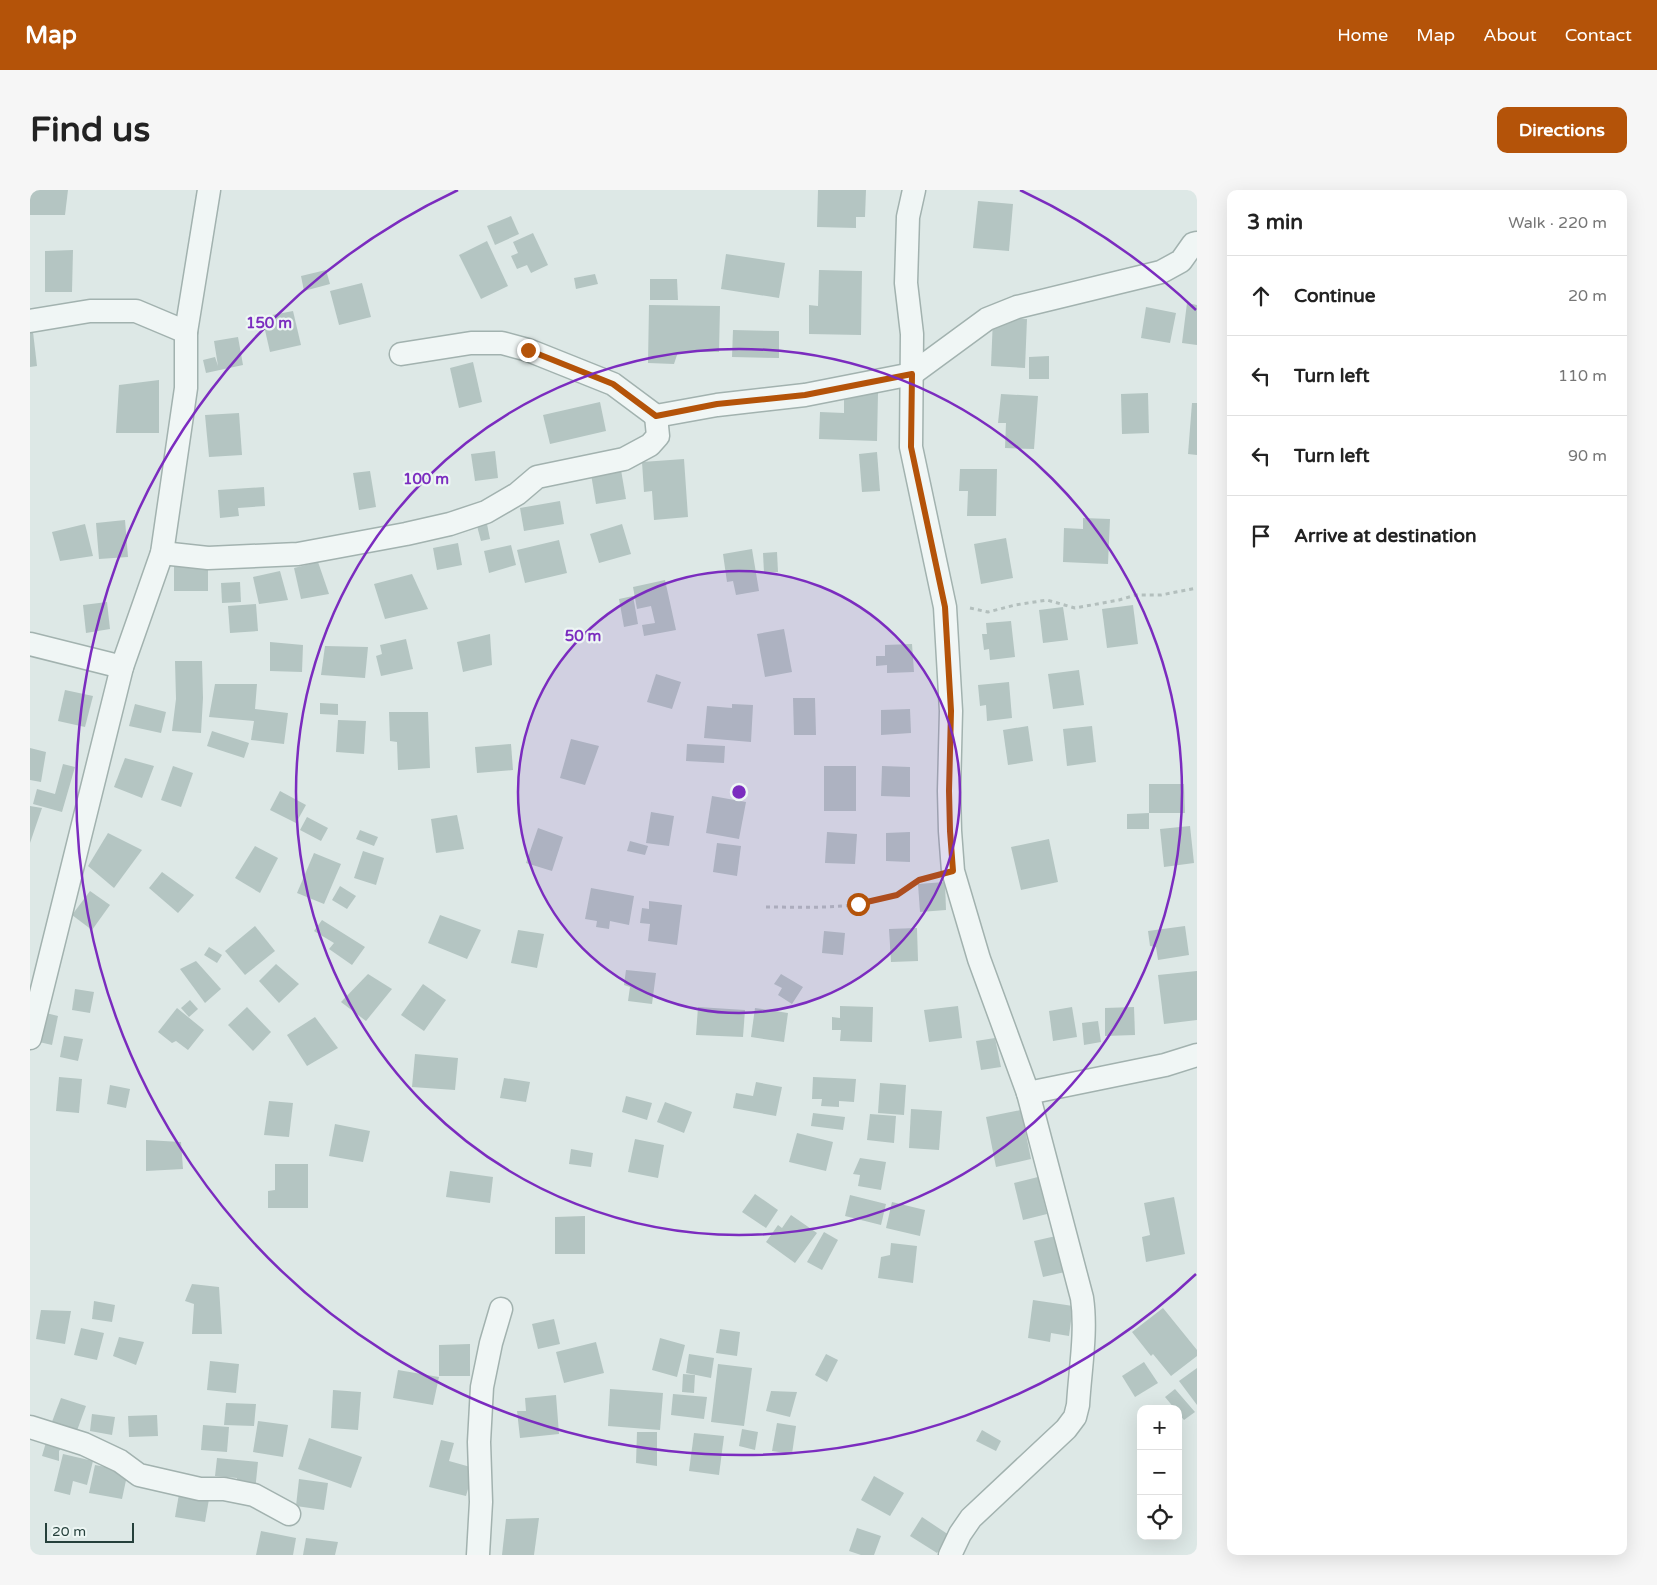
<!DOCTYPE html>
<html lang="en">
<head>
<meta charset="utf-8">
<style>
	:root { --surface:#fff; --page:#f6f6f6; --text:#222; --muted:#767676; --line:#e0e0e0; --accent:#b45309 }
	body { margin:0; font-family:"Varela Round",sans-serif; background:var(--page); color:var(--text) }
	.controls { position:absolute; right:15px; bottom:15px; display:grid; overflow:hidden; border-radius:10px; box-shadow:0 5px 20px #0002 }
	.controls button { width:45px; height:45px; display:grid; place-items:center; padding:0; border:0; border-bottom:1px solid var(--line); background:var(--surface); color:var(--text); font:25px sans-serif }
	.scale { position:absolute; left:15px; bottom:12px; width:89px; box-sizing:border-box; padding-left:5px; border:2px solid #25403b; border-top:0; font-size:14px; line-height:18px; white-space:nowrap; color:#25403b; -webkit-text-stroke:4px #edf6f4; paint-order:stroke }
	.stop { position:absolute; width:15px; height:15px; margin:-11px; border:4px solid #b45309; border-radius:50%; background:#fff }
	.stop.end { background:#b45309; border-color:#fff; box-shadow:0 1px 5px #0008 }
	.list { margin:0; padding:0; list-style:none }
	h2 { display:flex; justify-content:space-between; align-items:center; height:65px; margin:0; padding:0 20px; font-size:21px }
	h2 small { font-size:16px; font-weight:400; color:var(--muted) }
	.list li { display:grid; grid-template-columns:32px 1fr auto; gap:15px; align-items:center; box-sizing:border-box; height:80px; padding:0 20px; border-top:1px solid var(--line) }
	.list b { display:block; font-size:19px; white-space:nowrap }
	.list em { font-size:16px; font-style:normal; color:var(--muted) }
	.icon { flex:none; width:28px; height:28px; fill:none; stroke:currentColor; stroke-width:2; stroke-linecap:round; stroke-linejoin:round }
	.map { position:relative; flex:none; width:1167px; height:1365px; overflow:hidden; border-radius:10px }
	header { display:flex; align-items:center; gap:30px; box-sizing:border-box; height:70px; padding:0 25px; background:var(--accent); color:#fff }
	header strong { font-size:24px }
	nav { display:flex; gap:28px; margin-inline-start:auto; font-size:18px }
	.intro { display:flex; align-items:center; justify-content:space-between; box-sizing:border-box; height:120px; padding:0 30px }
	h1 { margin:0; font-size:35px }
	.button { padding:12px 22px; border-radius:10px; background:var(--accent); color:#fff; font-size:18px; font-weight:700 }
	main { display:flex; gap:30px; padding:0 30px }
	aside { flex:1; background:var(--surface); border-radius:10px; box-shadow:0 5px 20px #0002 }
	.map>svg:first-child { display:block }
</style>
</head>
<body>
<header>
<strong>Map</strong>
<nav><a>Home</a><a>Map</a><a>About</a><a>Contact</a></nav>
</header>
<div class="intro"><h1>Find us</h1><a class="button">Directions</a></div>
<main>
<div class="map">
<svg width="1167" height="1365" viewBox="0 0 1167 1365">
	<rect width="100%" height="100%" fill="#dde8e6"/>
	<g fill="#b4c5c2">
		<path d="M0,0H38L35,25H0Z"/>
		<path d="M788,0H836L835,27H826V38L787,37Z"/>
		<path d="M948,11L983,14L979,61L943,58Z"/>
		<path d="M481,26L489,44L465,55L457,36Z"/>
		<path d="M503,43L518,75L501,83L497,75L487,79L481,66L488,63L483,52Z"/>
		<path d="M457,51L478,96L451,109L429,65Z"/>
		<path d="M43,60L42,102H15V61Z"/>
		<path d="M696,64L755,73L749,108L691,99Z"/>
		<path d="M296,80L300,94L274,101L271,86Z"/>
		<path d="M789,80L832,81L831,145L779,144V115L788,116Z"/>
		<path d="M565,84L568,94L546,99L544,88Z"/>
		<path d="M620,89H647L648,110H620Z"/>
		<path d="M332,93L341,127L309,135L300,101Z"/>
		<path d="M1157,113L1167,115V155L1152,153Z"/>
		<path d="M619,115L690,116L689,162H648L644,174L618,173Z"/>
		<path d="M1116,117L1146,123L1140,153L1111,148Z"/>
		<path d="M263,121L271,155L240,162L232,127Z"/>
		<path d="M963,128L997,129L995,178L961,176Z"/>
		<path d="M703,140L749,141V168L702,167Z"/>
		<path d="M0,142H3L7,176L0,177Z"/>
		<path d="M208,147L213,175L176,183L173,170L185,167L188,176L184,151Z"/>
		<path d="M1019,166V189H999V167Z"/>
		<path d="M443,172L452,212L429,218L420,178Z"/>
		<path d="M129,190V243H86L89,195Z"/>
		<path d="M814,202L848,203L847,251L789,249L790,222L814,223Z"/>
		<path d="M1118,203L1119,243L1092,244L1091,204Z"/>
		<path d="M971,204L1008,206L1004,259L975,258L976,233H968Z"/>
		<path d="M570,212L576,241L520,254L513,225Z"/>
		<path d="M1162,213H1167V265L1158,264Z"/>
		<path d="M209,223L212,265L179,267L175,225Z"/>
		<path d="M465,261L468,288L445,291L441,264Z"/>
		<path d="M847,262L850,301L832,302L829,264Z"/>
		<path d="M654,269L658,327L624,330L622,301L614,302L612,272Z"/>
		<path d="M930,279H967L966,326H937L938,301H929Z"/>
		<path d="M591,280L596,309L566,314L561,284Z"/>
		<path d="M340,281L346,317L329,320L323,283Z"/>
		<path d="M234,297L235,316L208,318L209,326L190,328L188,300Z"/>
		<path d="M530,311L534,334L494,341L490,318Z"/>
		<path d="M1053,328L1080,329L1078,374L1033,372L1034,338L1053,339Z"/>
		<path d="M95,330L98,367L69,369L66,333Z"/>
		<path d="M55,334L63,366L30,371L22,342Z"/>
		<path d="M457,334L460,349L451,351L447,336Z"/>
		<path d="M592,334L601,364L569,373L560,344Z"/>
		<path d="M976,348L983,388L951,394L944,354Z"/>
		<path d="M529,350L537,383L495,393L487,360Z"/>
		<path d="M428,353L432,375L407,380L403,358Z"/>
		<path d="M481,355L486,375L459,383L454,361Z"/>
		<path d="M722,359L729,401L706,405L703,391L697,392L693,364Z"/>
		<path d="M747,362L748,382L734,383L733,363Z"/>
		<path d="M288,372L299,404L271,409L264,378Z"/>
		<rect x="144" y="377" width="34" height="24"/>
		<path d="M250,381L258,410L229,414L223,387Z"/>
		<path d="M382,384L398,419L355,429L344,394Z"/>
		<path d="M635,390L646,440L614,446L612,435L625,433L621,416L607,419L603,397Z"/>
		<path d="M210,392L211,412L192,413L191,393Z"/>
		<path d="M603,406L608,434L594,437L589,409Z"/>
		<path d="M77,412L80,439L56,443L53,415Z"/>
		<path d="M226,414L228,441L200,443L198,416Z"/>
		<path d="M1103,415L1108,454L1077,458L1072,419Z"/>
		<path d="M1033,417L1038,450L1013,453L1009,420Z"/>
		<path d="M981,431L985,467L960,470L959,459L954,460L952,444H957L956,433Z"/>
		<path d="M754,439L762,482L735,487L727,444Z"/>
		<path d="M460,444L462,475L433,482L427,452Z"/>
		<path d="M376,449L383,479L351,486L346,466L352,464L350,455Z"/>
		<path d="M240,452L273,455L272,482L240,481Z"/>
		<path d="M882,454L884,482L857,483V475L846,476V466H855V455Z"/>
		<path d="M295,456L338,457L335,488L291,485Z"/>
		<path d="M145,471H172L173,508L171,543L142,541L146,509Z"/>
		<path d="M1049,480L1054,515L1023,519L1018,484Z"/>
		<path d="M626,484L651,492L642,519L617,512Z"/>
		<path d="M979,492L982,528L957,531L956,515L950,516L948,495Z"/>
		<path d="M185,494H227L225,519L258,523L254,554L221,550L224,531L179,527Z"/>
		<path d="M35,500L63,506L55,537L28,531Z"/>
		<path d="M763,508H785L786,545H764Z"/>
		<path d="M290,513L308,514V525L290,524Z"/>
		<path d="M105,514L136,522L131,543L99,536Z"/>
		<path d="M702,514L723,515L721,552L674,548L677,516L702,518Z"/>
		<path d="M880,519L881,543L851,545V520Z"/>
		<path d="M359,522H398L400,578L368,580L367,552L360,551Z"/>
		<path d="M308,530L336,531L334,564L306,562Z"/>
		<path d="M998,536L1003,571L978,575L973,540Z"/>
		<path d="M1062,536L1066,572L1037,576L1033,539Z"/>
		<path d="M182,541L219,553L214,568L177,556Z"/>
		<path d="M541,549L569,556L555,595L530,588Z"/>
		<path d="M481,554L483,580L447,583L445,557Z"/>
		<path d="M657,554L695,556L694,573L656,571Z"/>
		<path d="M0,558L16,562L11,592L0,590Z"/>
		<path d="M95,568L124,576L112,608L84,597Z"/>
		<path d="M33,574L45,577L32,622L3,614L7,599L25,604Z"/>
		<path d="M143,576L163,583L151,617L131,610Z"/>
		<rect x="794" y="576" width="32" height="45"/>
		<path d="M852,576L880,577V607L851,606Z"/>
		<path d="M1119,594H1154L1155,623H1119Z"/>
		<path d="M250,601L276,615L266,633L240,620Z"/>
		<path d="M682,606L716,612L709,649L676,643Z"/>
		<path d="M0,616L12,618L0,653Z"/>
		<path d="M621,622L644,626L639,656L616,653Z"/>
		<path d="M1119,623V639H1097V624Z"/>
		<path d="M427,625L434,659L406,663L401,629Z"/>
		<path d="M277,627L298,638L291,651L270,640Z"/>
		<path d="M1160,636L1164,673L1134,677L1130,639Z"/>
		<path d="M508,638L533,647L522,681L496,673Z"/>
		<path d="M330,640L348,647L344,656L326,649Z"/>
		<path d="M797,642L827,644L825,674L795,673Z"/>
		<path d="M880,642V672L856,671V643Z"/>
		<path d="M78,643L112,660L84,698L58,676Z"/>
		<path d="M1019,649L1028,692L991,700L981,657Z"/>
		<path d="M600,651L618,656L615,665L597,661Z"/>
		<path d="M687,653L711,656L707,686L683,682Z"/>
		<path d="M225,656L248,668L230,703L205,688Z"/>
		<path d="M333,661L354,668L346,695L324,688Z"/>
		<path d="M284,663L311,674L294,714L267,703Z"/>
		<path d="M132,682L164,705L148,723L119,698Z"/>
		<path d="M915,692L916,720L890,722L888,694Z"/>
		<path d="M310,696L326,706L317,719L302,710Z"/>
		<path d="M561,698L604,706L599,735L580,731L579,739L566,737L567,731L555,729Z"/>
		<path d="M60,701L80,715L62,740L42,725Z"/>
		<path d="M619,711L652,715L647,755L618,751L620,734L610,733L612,718L619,719Z"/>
		<path d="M410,725L451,740L437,769L398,753Z"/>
		<path d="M292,730L335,757L322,775L299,759L304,753L284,741Z"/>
		<path d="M225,736L245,761L215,785L195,761Z"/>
		<path d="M1155,736L1159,765L1128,770L1126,757L1120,756L1118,741Z"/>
		<path d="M887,738L888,771L861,772L859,739Z"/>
		<path d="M488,740L514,744L507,778L481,773Z"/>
		<path d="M794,741L815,743L813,765L792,763Z"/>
		<path d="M179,757L192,765L187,773L174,765Z"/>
		<path d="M166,771L191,799L175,813L150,779Z"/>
		<path d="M246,774L269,794L249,813L229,791Z"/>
		<path d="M596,780L626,783L622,814L598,811L600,797L594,795Z"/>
		<path d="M1167,781V830L1134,834L1128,785Z"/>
		<path d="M338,784L362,799L336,831L311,812Z"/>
		<path d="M751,784L773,797L762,814L748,805L752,798L744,794Z"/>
		<path d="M393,794L416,810L394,841L371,825Z"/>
		<path d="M45,799L64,802L60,823L42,820Z"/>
		<path d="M160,810L168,819L159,827L151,818Z"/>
		<path d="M810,816L843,817L842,852L810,851L811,840H802V827L810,828Z"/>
		<path d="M928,816L932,848L899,852L894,820Z"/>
		<path d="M217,817L241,842L223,861L198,835Z"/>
		<path d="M668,817L715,820L713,847L666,845Z"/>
		<path d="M1042,817L1047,847L1023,851L1019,821Z"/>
		<path d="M1104,817L1105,845L1075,846V818Z"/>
		<path d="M147,818L174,840L158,860L146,851L142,853L128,842Z"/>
		<path d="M725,818L758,823L754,852L721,847Z"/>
		<path d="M12,822L28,826L22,855L5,851Z"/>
		<path d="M285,827L308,858L277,876L257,845Z"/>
		<path d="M1068,831L1071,852L1054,855L1052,833Z"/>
		<path d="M34,846L53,849L48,871L30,867Z"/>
		<path d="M965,848L971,877L951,880L946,851Z"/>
		<path d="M385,864L428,868L425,900L382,897Z"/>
		<path d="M29,887L52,889L49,923L26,921Z"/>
		<path d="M783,887L826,889L824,912L809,911V917L791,916L792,909H782Z"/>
		<path d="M474,888L500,892L496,912L470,908Z"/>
		<path d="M726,892L752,897L746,926L703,918L706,903L723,906Z"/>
		<path d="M850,893L876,895L874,925L848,923Z"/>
		<path d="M80,895L100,899L96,918L77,914Z"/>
		<path d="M596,906L622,913L617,930L592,922Z"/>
		<path d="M239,911L263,913L259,947L234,945Z"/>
		<path d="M635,912L662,922L654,943L627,932Z"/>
		<path d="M881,919L912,921L909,960L879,958Z"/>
		<path d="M991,920L1001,969L966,977L956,927Z"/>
		<path d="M783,923L815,927L813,940L781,936Z"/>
		<path d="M840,924L866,926L864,953L837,950Z"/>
		<path d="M305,934L340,941L333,972L299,966Z"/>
		<path d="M767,943L803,952L796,981L759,972Z"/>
		<path d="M605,949L634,955L628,988L598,982Z"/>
		<path d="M116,950L151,952L153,979L116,981Z"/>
		<path d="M541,959L563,963L561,977L539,974Z"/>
		<path d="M830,968L856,972L851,1000L828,996L830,985L823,984Z"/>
		<path d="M245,974H278V1018H238V1001L245,1000Z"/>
		<path d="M420,981L463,987L460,1013L416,1007Z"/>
		<path d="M1008,987L1017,1024L993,1030L984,993Z"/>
		<path d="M725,1004L748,1020L736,1038L712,1022Z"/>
		<path d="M820,1005L856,1014L851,1035L815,1026Z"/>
		<path d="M1144,1007L1155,1064L1116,1072L1112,1047L1120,1045L1114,1013Z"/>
		<path d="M862,1012L895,1020L890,1046L856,1038Z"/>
		<path d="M761,1025L787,1043L765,1073L736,1052L748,1035L752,1038Z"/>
		<path d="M555,1026V1064H525V1027Z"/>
		<path d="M794,1042L808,1050L792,1080L777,1072Z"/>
		<path d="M1026,1046L1035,1082L1013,1087L1004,1051Z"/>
		<path d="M861,1053L887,1056L883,1093L848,1088L851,1067L860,1065Z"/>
		<path d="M162,1094L189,1097L192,1144H162L164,1114L155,1111Z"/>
		<path d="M1003,1110L1043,1116L1039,1146L1021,1143L1020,1152L998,1148Z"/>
		<path d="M64,1111L85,1115L82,1132L62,1129Z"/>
		<path d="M1133,1118L1167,1160V1166L1141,1186L1123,1164L1121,1166L1102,1142Z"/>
		<path d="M11,1120L41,1121L35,1154L6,1149Z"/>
		<path d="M524,1129L530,1154L508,1159L502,1134Z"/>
		<path d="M51,1138L74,1143L67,1170L44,1165Z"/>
		<path d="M690,1139L710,1142L707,1166L686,1163Z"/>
		<path d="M89,1147L114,1152L106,1175L83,1166Z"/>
		<path d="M630,1148L655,1155L647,1187L622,1180Z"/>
		<path d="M566,1152L574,1183L534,1193L526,1162Z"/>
		<path d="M440,1154V1186H409V1155Z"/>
		<path d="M659,1164L684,1168L681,1188L656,1183Z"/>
		<path d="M796,1164L808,1170L797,1192L785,1185Z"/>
		<path d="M180,1171L209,1174L206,1203L177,1200Z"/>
		<path d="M1114,1172L1128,1193L1105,1207L1092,1186Z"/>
		<path d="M688,1174L722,1178L714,1236L681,1232Z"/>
		<path d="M1167,1178V1215L1149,1191Z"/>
		<path d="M368,1180L409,1187L403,1215L363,1208Z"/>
		<path d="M653,1184L665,1185L664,1203L652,1202Z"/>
		<path d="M580,1199L633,1203L630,1240L578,1236Z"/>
		<path d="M1145,1199L1165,1222L1154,1230L1148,1223V1219H1145L1135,1207Z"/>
		<path d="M303,1200L331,1202L328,1240L301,1238Z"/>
		<path d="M741,1201L767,1202L760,1227L736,1221Z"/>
		<path d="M643,1204L677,1207L674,1229L641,1225Z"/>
		<path d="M526,1205L529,1244L490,1248L487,1221H496L495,1208Z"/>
		<path d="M31,1208L56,1216L45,1246L20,1237Z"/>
		<path d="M196,1213L226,1214L224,1236L194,1235Z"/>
		<path d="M62,1224L85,1227L82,1245L60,1241Z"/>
		<path d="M127,1225L128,1246L99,1247L98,1226Z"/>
		<path d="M228,1231L258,1235L253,1267L223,1262Z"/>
		<path d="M747,1233L766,1236L762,1264L742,1261Z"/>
		<path d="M173,1235L199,1237L197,1262L171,1260Z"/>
		<path d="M712,1239L728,1242L725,1260L709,1256Z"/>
		<path d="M952,1240L971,1251L966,1261L946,1251Z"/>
		<path d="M607,1242H627V1276L606,1273Z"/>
		<path d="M664,1243L694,1246L689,1285L659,1281Z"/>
		<path d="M279,1248L332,1267L321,1298L268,1279Z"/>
		<path d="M17,1249L35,1254L29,1261V1271L12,1266Z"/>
		<path d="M411,1250L424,1253L419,1271L444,1278L436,1306L399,1297Z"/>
		<path d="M33,1264L63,1271L57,1295L43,1291L40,1305L24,1301Z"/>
		<path d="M187,1268L228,1272L225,1301L206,1299L207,1288L185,1286Z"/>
		<path d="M65,1275L98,1281L92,1309L59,1303Z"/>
		<path d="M844,1286L874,1303L860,1326L831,1310Z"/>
		<path d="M269,1289L298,1293L294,1320L266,1316Z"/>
		<path d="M149,1304L179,1309L175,1332L145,1327Z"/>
		<path d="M892,1327L919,1345L907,1363L880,1346Z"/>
		<path d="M509,1328L504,1365H472L476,1329Z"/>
		<path d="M827,1338L851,1346L844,1365H831L819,1361Z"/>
		<path d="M231,1341L266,1348L263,1365H226Z"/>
		<path d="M276,1348L308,1352L305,1365H273Z"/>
	</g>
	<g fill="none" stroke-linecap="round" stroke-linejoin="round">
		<g stroke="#a2b2af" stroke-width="25">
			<g id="minor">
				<path d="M884,0L878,27L876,93L882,144L881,257L915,417L921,521L919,601L920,641L923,681L949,769L998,903L1135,875L1167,865"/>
				<path d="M0,131L60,121H106L156,142"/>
				<path d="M371,164L441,153H472L498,160L583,194L626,226"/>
				<path d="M132,363L178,368L268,364L376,344L420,334L456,322L487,304L507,287L594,269L620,255L628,246L626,226L687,215L775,205L882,184L957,129L987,117L1131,82L1151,71L1163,54L1167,53"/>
				<path d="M0,454L92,477"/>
				<path d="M0,848L92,477L132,363L156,198V142L179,0"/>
				<path d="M0,1237L54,1254L90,1271L109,1285L170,1299H194L224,1305L259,1324"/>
				<path d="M448,1365L451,1312L449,1252L452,1197L461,1153L471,1119"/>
				<path d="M920,1365L930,1344L941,1328L1036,1239L1045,1227L1048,1215C1050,1180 1057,1142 1052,1108L998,903"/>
			</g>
		</g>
		<g stroke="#b3bfbd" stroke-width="3" stroke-dasharray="4 4" stroke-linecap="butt">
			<path d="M940,418L958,422L985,415L1017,410L1045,418L1089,410L1106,405H1131L1167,398"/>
			<path d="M736,717C779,717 823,720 864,706C877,701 886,691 899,688"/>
		</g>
		<use href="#minor" stroke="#f0f6f5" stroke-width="22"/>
	</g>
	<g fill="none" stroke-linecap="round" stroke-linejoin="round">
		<path stroke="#b45309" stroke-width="6" d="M498,160L583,194L626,226L687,214L775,205L882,184L881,257L915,417L921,521L919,601L920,641L923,681L889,690L867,705L828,714"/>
	</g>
	<circle cx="709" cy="602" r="221" fill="#7b2cbf" fill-opacity=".12"/>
	<g fill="none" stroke="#7b2cbf" stroke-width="2.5">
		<circle cx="709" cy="602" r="221"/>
		<circle cx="709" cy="602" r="443"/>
		<path d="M1166 1084A664 664 0 1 1 428 0M990 0A664 664 0 0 1 1166 120"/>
	</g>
	<circle cx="709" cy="602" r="8" fill="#7b2cbf" stroke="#edf6f4" stroke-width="2.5"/>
	<g font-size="15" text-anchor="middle" font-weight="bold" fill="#7b2cbf" stroke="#edf6f4" stroke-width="4.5" stroke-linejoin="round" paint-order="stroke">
		<text x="239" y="138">150 m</text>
		<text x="396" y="294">100 m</text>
		<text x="553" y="451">50 m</text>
	</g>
</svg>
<div class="controls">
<button>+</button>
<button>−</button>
<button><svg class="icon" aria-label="locate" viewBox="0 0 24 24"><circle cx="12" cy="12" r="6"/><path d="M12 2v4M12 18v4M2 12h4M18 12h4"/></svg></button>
</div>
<div class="scale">20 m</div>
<div class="stop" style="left:828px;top:714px"></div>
<div class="stop end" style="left:498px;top:160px"></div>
</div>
<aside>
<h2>3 min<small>Walk · 220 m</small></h2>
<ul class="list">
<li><svg class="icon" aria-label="ahead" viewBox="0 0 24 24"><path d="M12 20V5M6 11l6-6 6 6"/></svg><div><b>Continue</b></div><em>20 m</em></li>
<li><svg class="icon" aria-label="left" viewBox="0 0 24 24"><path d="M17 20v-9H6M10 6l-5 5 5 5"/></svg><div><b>Turn left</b></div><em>110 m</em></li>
<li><svg class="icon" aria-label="left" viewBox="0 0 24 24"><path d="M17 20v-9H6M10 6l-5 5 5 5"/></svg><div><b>Turn left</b></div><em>90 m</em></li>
<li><svg class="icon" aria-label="arrive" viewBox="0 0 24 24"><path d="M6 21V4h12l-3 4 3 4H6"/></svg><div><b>Arrive at destination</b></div></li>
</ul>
</aside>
</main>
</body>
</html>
